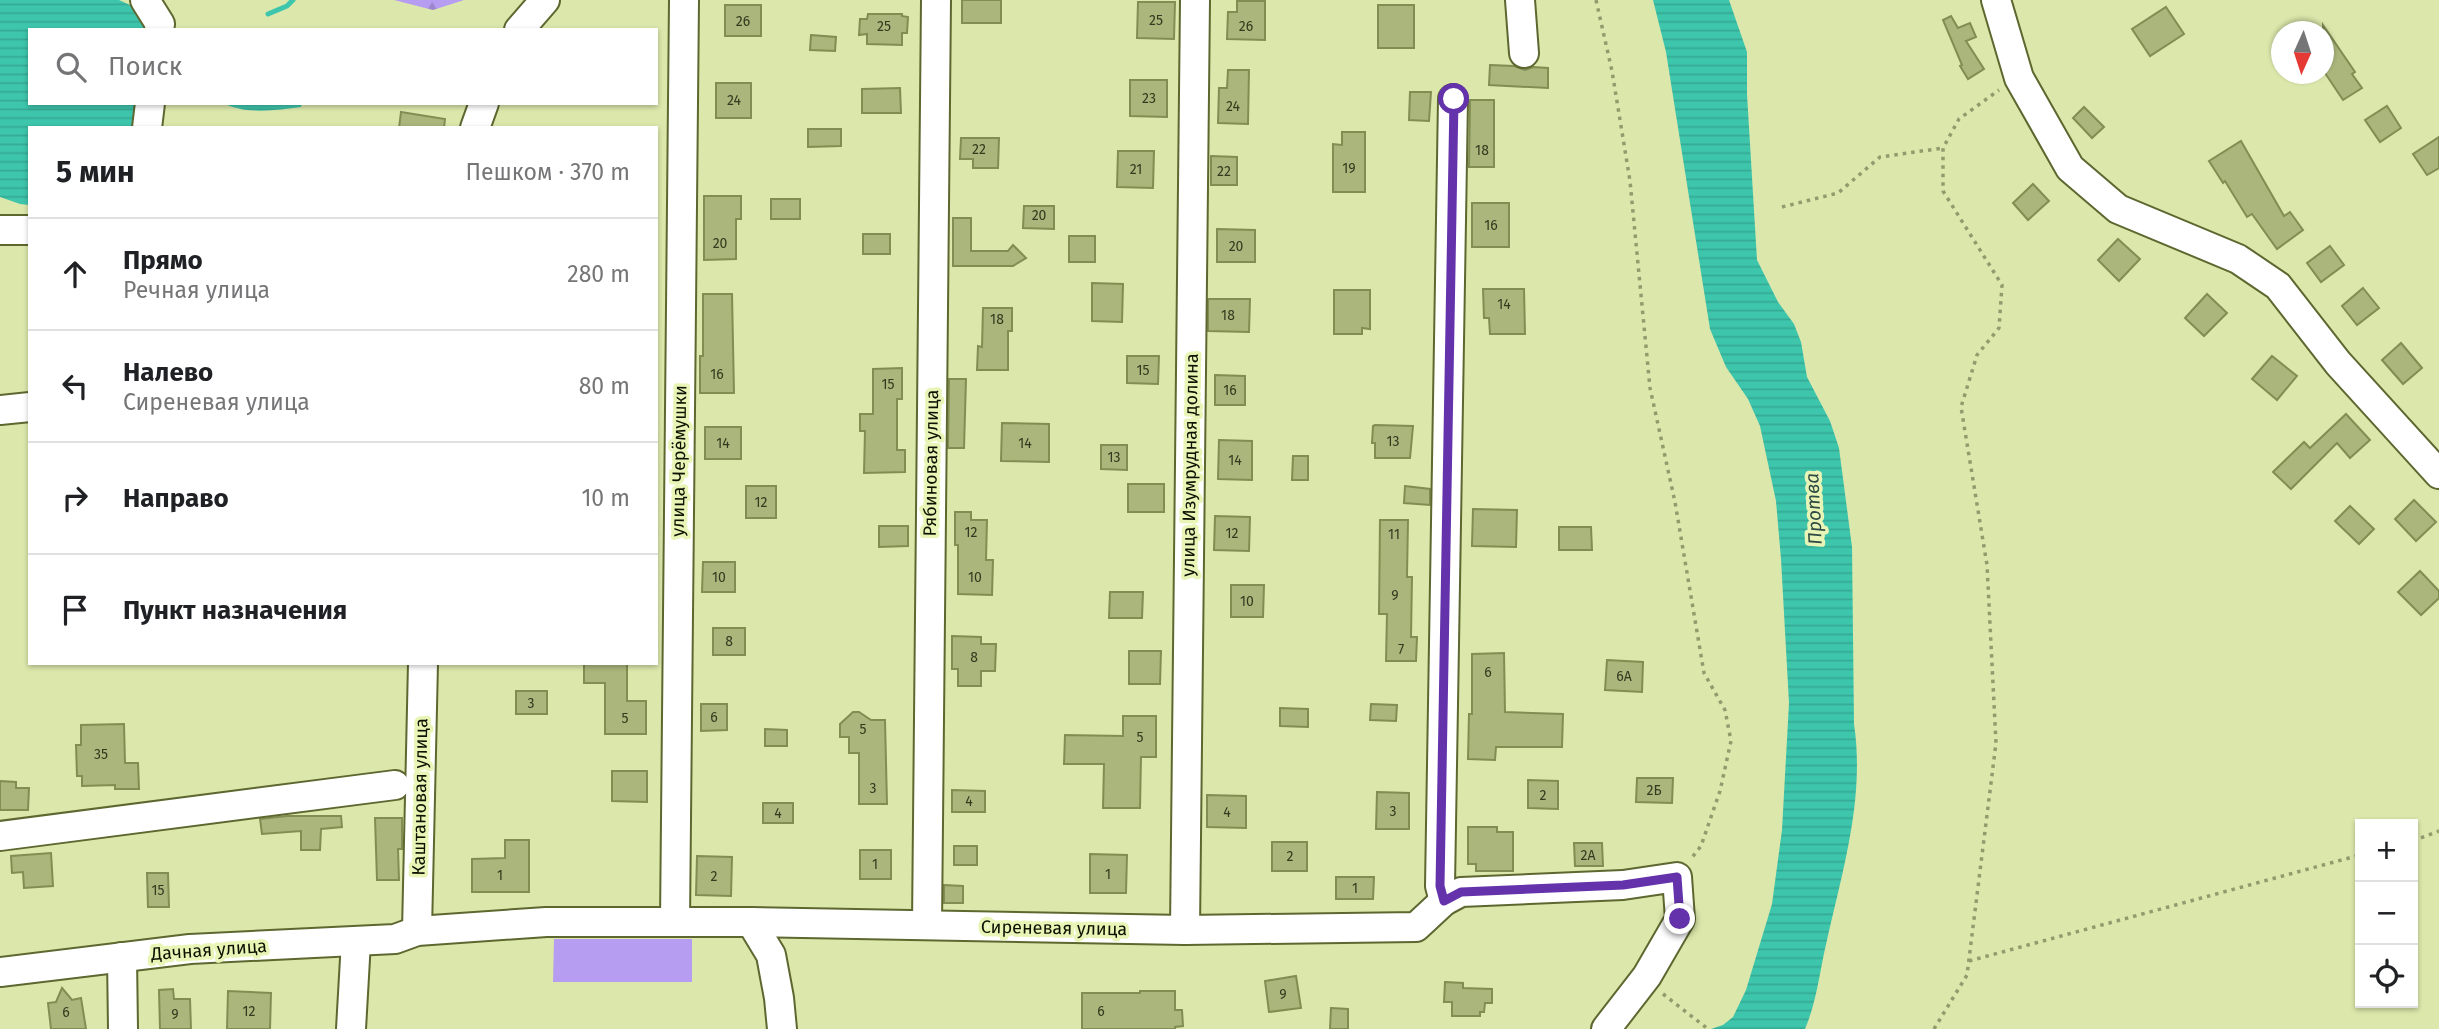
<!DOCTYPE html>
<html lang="ru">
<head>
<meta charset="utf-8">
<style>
	:root { --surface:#fff; --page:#f2f2f2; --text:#202124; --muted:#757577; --line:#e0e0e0 }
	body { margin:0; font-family:"Fira Sans",sans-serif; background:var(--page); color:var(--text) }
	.controls { position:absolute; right:21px; bottom:21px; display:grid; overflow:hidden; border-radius:0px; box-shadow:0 2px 5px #0004 }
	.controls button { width:63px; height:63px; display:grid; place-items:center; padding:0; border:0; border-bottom:2px solid var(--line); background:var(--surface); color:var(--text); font:35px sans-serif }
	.compass { position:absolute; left:2271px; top:21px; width:63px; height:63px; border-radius:50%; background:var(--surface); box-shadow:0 2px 5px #0004; rotate:183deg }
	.stop { position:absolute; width:21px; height:21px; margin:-16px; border:5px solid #6433ab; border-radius:50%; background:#fff }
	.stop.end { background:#6433ab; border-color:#fff; box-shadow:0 2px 7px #0008 }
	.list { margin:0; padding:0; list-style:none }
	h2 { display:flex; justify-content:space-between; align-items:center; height:91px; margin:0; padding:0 28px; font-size:30px }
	h2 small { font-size:23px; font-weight:400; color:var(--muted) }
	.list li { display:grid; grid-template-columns:46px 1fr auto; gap:21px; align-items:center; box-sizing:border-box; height:112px; padding:0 28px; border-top:2px solid var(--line) }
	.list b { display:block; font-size:26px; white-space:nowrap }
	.list p { margin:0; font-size:23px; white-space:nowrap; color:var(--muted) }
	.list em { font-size:23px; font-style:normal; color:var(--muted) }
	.icon { flex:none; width:38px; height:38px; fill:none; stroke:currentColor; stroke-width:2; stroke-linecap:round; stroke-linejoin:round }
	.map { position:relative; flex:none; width:2439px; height:1029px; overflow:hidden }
	.search { position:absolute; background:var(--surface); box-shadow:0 2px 5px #0004; left:28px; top:28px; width:630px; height:77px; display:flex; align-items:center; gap:18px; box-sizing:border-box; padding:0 24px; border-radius:0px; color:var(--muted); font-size:26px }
	.panel { position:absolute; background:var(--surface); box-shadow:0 2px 5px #0004; left:28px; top:126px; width:630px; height:539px; border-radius:0px }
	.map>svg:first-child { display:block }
</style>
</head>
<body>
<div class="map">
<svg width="2439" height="1029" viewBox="0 0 2439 1029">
	<defs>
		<pattern id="forest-firs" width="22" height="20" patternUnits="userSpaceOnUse" patternTransform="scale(1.75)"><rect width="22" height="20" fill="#b69df1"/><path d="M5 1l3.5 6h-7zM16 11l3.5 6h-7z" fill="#9b86cd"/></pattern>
		<pattern id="water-rules" width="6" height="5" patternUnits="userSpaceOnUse" patternTransform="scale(1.75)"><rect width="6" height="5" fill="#3ec6ad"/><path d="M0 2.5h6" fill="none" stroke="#35a993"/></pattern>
	</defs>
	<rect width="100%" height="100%" fill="#dbe7ab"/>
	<path fill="url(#forest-firs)" d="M394,0H464L433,10Z"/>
	<path fill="#b69df1" d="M554,939H692V982H553Z"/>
	<g fill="url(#water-rules)">
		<path d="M0,0H119L141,10L149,30H30V103H141L135,128H30V205L20,204L0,197Z"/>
		<path d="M1653,0H1729L1747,52V94L1757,260L1778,302L1794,324L1801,342L1807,377L1830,421L1839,448L1852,547L1854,724C1865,797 1843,869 1827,940C1820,969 1817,1001 1805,1029H1711L1723,1025L1733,1017L1746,990L1772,904L1782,830L1789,703L1781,559L1776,501L1760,426L1748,399L1726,367L1710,329L1666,52Z"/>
		<path d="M223,103H302L301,107C277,110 245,115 223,103Z"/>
	</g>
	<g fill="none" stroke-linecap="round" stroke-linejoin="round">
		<path stroke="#3ec6ad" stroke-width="5" d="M268,14L287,6L293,0"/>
	</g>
	<g fill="#aab67b" stroke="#828d53" stroke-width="2">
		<rect x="962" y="0" width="39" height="23"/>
		<path d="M1237,1H1265V40L1227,39L1228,12H1237Z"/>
		<path d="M1138,2H1175L1174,39L1137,38Z"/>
		<rect x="725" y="5" width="36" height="31"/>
		<rect x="1378" y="5" width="36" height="43"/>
		<path d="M2166,7L2184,34L2150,56L2132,29Z"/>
		<path d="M868,14H902V16L908,17L907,33H902V45L867,44V34L859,35L860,19H867Z"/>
		<path d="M1951,16L1958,28L1970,23L1976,37L1966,41L1984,69L1968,79L1960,66L1962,65L1943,20Z"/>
		<path d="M2323,25L2355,72L2352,74L2362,88L2343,100L2323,70Z"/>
		<path d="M811,35L836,37L835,51L810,50Z"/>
		<path d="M1490,65L1514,66L1525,70L1533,67L1548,68V88L1489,85Z"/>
		<path d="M1228,70H1249L1248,124L1218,123L1219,88H1227Z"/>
		<path d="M1130,80H1167V117L1130,116Z"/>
		<rect x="716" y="83" width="35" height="35"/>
		<path d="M900,88L901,113H862V89Z"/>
		<path d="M1410,92H1431L1429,121L1409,120Z"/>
		<path d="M1470,100H1494V167H1469Z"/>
		<path d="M2387,106L2401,128L2380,142L2365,120Z"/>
		<path d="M2084,107L2104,127L2092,138L2073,118Z"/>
		<path d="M401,112L445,119L444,128H399Z"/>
		<path d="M808,129H841V146L808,147Z"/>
		<path d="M1342,132H1365V192H1333V144L1342,145Z"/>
		<path d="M2439,137V168L2427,175L2413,154Z"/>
		<path d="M961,138H999L998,168H973V159H960Z"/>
		<path d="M2241,141L2284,216L2290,212L2303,230L2277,249L2252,214L2247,217L2225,181L2223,183L2209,161Z"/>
		<path d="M1118,151H1154L1153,188L1117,187Z"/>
		<path d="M1211,156L1237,157V185H1211Z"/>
		<path d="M2033,184L2049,201L2028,220L2013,203Z"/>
		<path d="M704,196H741V219H736V259L704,260Z"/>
		<rect x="771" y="199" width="29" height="20"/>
		<rect x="1472" y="203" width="37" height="44"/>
		<path d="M1024,206H1054V229L1023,228Z"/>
		<path d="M953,218H971V251H1008L1013,245L1026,258L1013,266H953Z"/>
		<path d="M1217,229L1255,230V262H1217Z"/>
		<rect x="863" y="234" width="27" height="20"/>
		<rect x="1069" y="236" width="26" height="26"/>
		<path d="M2118,239L2140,259L2119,281L2098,260Z"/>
		<path d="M2330,246L2344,265L2321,282L2307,263Z"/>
		<path d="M1092,283L1123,284L1122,322L1092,321Z"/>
		<path d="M2363,288L2379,308L2357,325L2342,306Z"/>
		<path d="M1483,289H1524L1525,334H1490L1489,318H1484Z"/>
		<path d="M1334,290H1370V329L1362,328V334H1334Z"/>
		<path d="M703,294H732L734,393H700V356H703Z"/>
		<path d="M2207,294L2227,313L2204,336L2185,318Z"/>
		<path d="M1208,299H1250L1249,332L1208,331Z"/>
		<path d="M983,308H1012V331H1008V370H977L978,346L982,347Z"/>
		<path d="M2401,343L2422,368L2403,384L2382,360Z"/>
		<path d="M1127,356H1159L1158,384L1127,383Z"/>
		<path d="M2272,356L2297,376L2277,400L2252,379Z"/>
		<path d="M902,368V399H897V450H905V472L864,473L865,431H860V414H873V369Z"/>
		<path d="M1215,375L1245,376V405H1215Z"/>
		<path d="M949,379H966L964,448H948Z"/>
		<path d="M2346,414L2370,440L2350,458L2337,443L2291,489L2273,472L2304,442L2310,448Z"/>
		<path d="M1002,423L1049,424V462L1001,461Z"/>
		<path d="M1375,425L1413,426L1410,458H1375V443H1372L1373,426Z"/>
		<rect x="705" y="427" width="36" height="32"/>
		<path d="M1219,440L1252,441V480L1218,479Z"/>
		<path d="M1101,445H1127V470L1101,469Z"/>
		<path d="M1293,456H1308V480H1292Z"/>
		<rect x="1128" y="484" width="36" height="28"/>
		<rect x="746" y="486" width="30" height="32"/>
		<path d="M1405,486L1430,489V505L1404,503Z"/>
		<path d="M2414,500L2436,522L2416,541L2395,519Z"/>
		<path d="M2350,506L2374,529L2359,544L2335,521Z"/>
		<path d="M1473,509L1517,510L1516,547L1472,546Z"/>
		<path d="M955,512H971V520H987L986,560H993L992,595L958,594V545H955Z"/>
		<path d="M1215,516L1250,517L1249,551L1214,550Z"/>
		<path d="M1380,520H1408L1407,577H1412L1411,637H1417L1416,661H1386L1387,614H1379Z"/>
		<path d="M879,526H908V546L879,547Z"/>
		<path d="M1559,527H1591L1592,550H1559Z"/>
		<path d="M703,562H735V592H702Z"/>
		<path d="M2420,571L2439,591V598L2421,615L2398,592Z"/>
		<path d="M1231,585H1264L1263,617H1231Z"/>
		<path d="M1110,592H1143L1142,618H1109Z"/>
		<rect x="713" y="628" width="32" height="27"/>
		<path d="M952,636L981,637V644H996L995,671H981V686H958V669H952Z"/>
		<path d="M1129,651H1161L1160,684H1129Z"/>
		<path d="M1504,653L1505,712L1563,714L1562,747H1496L1495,760L1468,759L1469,714H1472V654Z"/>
		<path d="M1607,660L1643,662L1642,692L1605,690Z"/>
		<path d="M584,663H627V701H646V734H605V683H584Z"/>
		<rect x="516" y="691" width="31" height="23"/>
		<path d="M701,704H727V730L701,731Z"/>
		<path d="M1371,704L1397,705L1396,721L1370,720Z"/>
		<path d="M1280,708L1308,709V727L1280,726Z"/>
		<path d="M853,712H859L871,720H885L887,804H859V753H849V737H840V724Z"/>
		<path d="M1123,716H1156V757H1141L1140,808H1103L1104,764H1064L1065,735L1123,736Z"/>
		<path d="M124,724L125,763H138L139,789H115V785L82,786V776H77L76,745H81V725Z"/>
		<path d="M765,729L787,730V746H765Z"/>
		<path d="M612,771H647V802L612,801Z"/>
		<path d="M1637,778H1673L1672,803L1636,802Z"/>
		<path d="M1528,780L1558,781V809L1528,808Z"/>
		<path d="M0,781L16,782V788H29L28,810H0Z"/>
		<path d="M952,790L985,791V812H952Z"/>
		<path d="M1377,792L1409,793V829H1376Z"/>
		<path d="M1207,795L1246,796V828L1207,827Z"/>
		<rect x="763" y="803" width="30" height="20"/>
		<path d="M287,816H341L342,827L321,829L320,850H301V831L262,834L260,819Z"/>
		<path d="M375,818H402V849H398L399,880H377Z"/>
		<path d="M1468,827H1497V832H1513V871H1476V864H1468Z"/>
		<path d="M505,840H529V892H472V859L505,858Z"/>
		<rect x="1272" y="842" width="35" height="29"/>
		<path d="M1574,843H1602L1603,866H1575Z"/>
		<rect x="954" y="846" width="23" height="19"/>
		<rect x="860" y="850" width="31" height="29"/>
		<path d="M51,853L53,886L24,888L23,872L12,873L11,856Z"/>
		<path d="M1090,854L1127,855L1126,893H1090Z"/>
		<path d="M697,856L732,857L731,896L696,895Z"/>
		<path d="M147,873H168L169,907H148Z"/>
		<path d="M1336,877H1374L1373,899H1336Z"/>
		<path d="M944,885L963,886V903H944Z"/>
		<path d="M1296,976L1301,1008L1269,1012L1265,981Z"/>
		<path d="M1445,982L1463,983V988L1492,989V1003H1485L1484,1012H1480V1016H1452V1002H1444Z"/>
		<path d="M62,988L72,1000L81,998L86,1029H51L48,1003L56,1002Z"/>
		<path d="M173,989L174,999H190L191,1029H160L159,990Z"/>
		<path d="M228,991L271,993L270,1029H227Z"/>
		<path d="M1140,991H1175V1010H1182L1183,1026L1175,1027V1029H1082V993H1140Z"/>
		<path d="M1331,1008L1348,1009V1029H1330Z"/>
	</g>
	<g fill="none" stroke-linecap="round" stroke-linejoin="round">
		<g stroke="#5d672f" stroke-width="32">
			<g id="minor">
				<path d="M145,0L160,24L159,30"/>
				<path d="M1520,0L1524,53"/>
				<path d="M1996,0L2019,78L2070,168L2118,209L2238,259L2278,286L2338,363L2439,474"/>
				<path d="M519,30L545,0"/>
				<path d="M147,128L150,103"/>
				<path d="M475,128L484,103"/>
				<path d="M0,230H30"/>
				<path d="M0,410L30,407"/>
				<path d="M0,836L395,785"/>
				<path d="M1444,901L1440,886L1453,99"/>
				<path d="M675,922L684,0"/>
				<path d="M751,922L771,955L779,998L782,1029"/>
				<path d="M927,925L936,0"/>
				<path d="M1185,930L1195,0"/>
				<path d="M417,931L423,663"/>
				<path d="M122,957L123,1029"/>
				<path d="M0,972L190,949L395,939L417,931L546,922H751L1185,930L1416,927L1444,901L1461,892L1623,885L1677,877L1680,919L1647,976L1606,1029"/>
				<path d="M351,1029L356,941"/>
			</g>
		</g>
		<g stroke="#929b6e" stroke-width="3.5" stroke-dasharray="3.5 5" stroke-linecap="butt">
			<path d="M1596,0L1612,71L1630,181L1650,388L1675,502L1704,673L1725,710L1731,741L1720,791L1701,846L1690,860"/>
			<path d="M1782,207L1838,193L1880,157L1943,148"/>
			<path d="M2413,841L2439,831"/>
			<path d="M1969,961L2360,855"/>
			<path d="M1663,994L1708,1029"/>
			<path d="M1934,1029L1967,975L1996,743L1987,565L1961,407L1977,355L1999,328L2002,285L1943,191V148L1959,119L1999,90"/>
		</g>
		<use href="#minor" stroke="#fff" stroke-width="28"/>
	</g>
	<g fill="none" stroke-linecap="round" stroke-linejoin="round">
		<path stroke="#6433ab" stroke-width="9" d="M1454,99L1440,886L1444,901L1461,892L1623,885L1677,877L1680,919"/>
	</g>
	<g text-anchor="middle" stroke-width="7" stroke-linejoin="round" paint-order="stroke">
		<g font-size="14" fill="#343a1f">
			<text x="1156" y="25">25</text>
			<text x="743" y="26">26</text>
			<text x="884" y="31">25</text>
			<text x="1246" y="31">26</text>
			<text x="1149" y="103">23</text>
			<text x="734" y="105">24</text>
			<text x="1233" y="111">24</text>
			<text x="979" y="154">22</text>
			<text x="1482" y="155">18</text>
			<text x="1349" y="173">19</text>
			<text x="1136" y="174">21</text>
			<text x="1224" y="176">22</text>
			<text x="1039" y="220">20</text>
			<text x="1491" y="230">16</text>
			<text x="720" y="248">20</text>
			<text x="1236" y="251">20</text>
			<text x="1504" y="309">14</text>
			<text x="1228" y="320">18</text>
			<text x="997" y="324">18</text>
			<text x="1143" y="375">15</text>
			<text x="717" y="379">16</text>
			<text x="888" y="389">15</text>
			<text x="1230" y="395">16</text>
			<text x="1393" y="446">13</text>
			<text x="723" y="448">14</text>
			<text x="1025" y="448">14</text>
			<text x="1114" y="462">13</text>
			<text x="1235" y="465">14</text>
			<text x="761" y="507">12</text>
			<text x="971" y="537">12</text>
			<text x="1232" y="538">12</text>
			<text x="1394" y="539">11</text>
			<text x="719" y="582">10</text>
			<text x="975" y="582">10</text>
			<text x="1395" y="600">9</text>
			<text x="1247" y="606">10</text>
			<text x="729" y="646">8</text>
			<text x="1401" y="654">7</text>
			<text x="974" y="662">8</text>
			<text x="1488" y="677">6</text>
			<text x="1624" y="681">6А</text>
			<text x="531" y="708">3</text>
			<text x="714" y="722">6</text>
			<text x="625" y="723">5</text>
			<text x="863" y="734">5</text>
			<text x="1140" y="742">5</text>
			<text x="101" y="759">35</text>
			<text x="873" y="793">3</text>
			<text x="1654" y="795">2Б</text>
			<text x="1543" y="800">2</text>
			<text x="969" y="806">4</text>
			<text x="1393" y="816">3</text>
			<text x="1227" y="817">4</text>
			<text x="778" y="818">4</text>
			<text x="1588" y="860">2А</text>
			<text x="1290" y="861">2</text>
			<text x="875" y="869">1</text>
			<text x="1108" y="879">1</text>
			<text x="500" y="880">1</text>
			<text x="714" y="881">2</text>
			<text x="1355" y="893">1</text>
			<text x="158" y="895">15</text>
			<text x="1283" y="999">9</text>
			<text x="249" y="1016">12</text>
			<text x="1101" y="1016">6</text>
			<text x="66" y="1017">6</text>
			<text x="175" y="1019">9</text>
		</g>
		<g font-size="18" fill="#0d1100" stroke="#e8f5b7">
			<text transform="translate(679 461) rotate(-89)" y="6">улица Черёмушки</text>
			<text transform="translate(931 463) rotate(-89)" y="6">Рябиновая улица</text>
			<text transform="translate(1190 465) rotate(-89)" y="6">улица Изумрудная долина</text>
			<text transform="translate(420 797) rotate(-89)" y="6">Каштановая улица</text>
			<text transform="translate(1054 928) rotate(1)" y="6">Сиреневая улица</text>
			<text transform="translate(209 950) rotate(-4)" y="6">Дачная улица</text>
		</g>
		<g font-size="19" font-style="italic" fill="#2d4a43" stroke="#e8f5b7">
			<text transform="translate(1813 509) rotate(-93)" y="7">Протва</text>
		</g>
	</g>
</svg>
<div class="controls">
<button>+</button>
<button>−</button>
<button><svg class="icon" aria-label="locate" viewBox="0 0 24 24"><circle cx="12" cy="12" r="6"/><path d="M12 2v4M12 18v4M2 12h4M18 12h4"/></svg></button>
</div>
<svg class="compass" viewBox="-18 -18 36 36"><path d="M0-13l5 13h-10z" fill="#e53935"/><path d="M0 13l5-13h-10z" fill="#757577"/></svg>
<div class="stop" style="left:1454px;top:99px"></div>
<div class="stop end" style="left:1680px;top:919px"></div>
<div class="search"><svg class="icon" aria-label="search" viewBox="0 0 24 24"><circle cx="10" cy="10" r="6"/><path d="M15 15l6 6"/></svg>Поиск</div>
<section class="panel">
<h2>5 мин<small>Пешком · 370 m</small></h2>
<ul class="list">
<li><svg class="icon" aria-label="ahead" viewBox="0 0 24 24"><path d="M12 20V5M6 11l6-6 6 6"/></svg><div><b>Прямо</b><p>Речная улица</p></div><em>280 m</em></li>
<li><svg class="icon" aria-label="left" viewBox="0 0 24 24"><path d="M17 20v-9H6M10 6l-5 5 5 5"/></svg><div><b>Налево</b><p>Сиреневая улица</p></div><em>80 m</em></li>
<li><svg class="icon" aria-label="right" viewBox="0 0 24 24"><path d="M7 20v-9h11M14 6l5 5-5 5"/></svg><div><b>Направо</b></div><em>10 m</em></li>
<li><svg class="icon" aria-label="arrive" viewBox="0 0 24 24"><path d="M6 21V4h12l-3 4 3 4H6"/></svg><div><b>Пункт назначения</b></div></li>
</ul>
</section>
</div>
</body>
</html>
